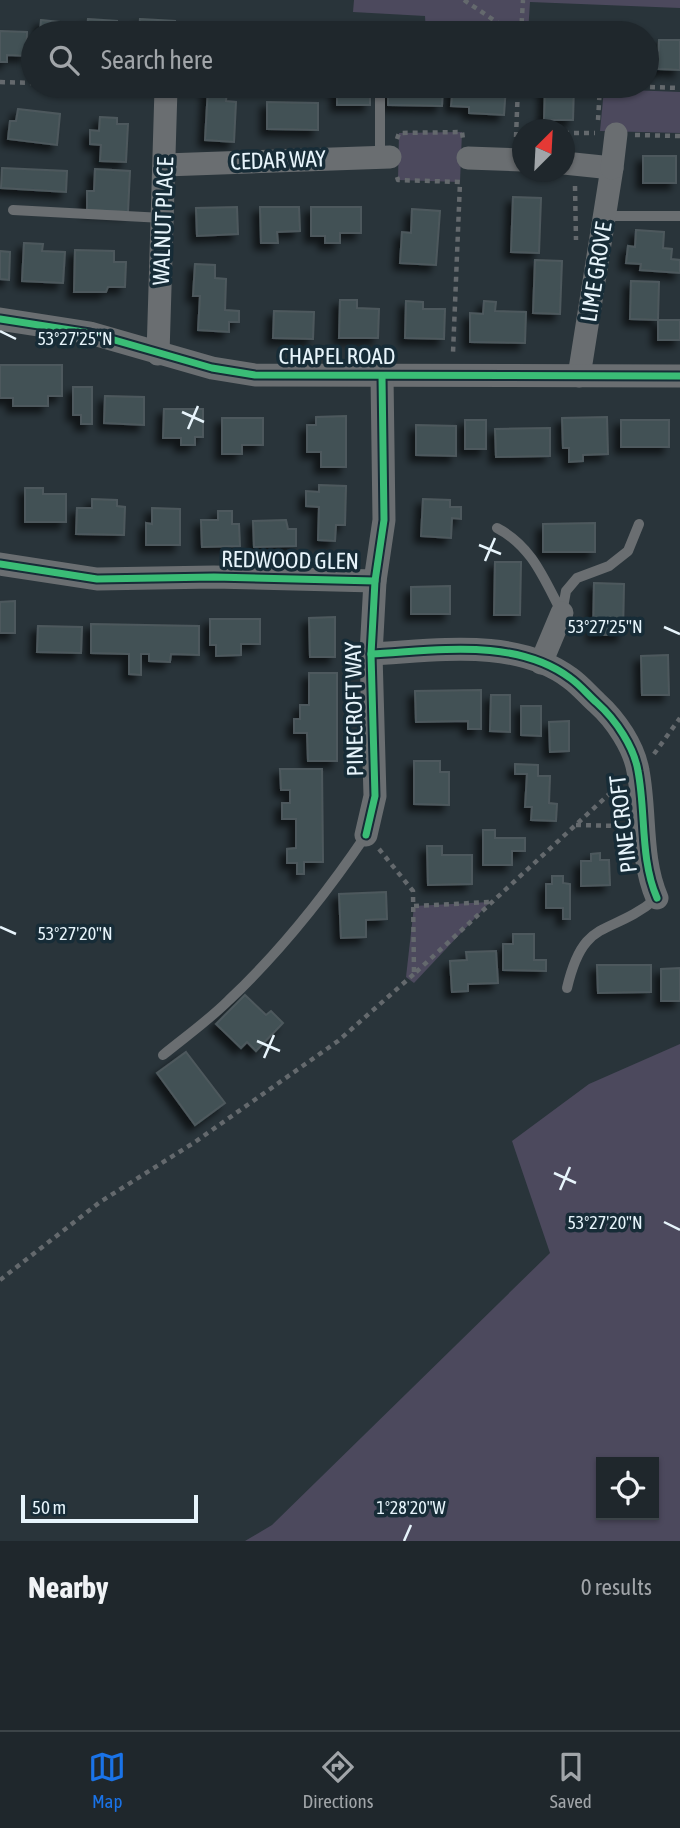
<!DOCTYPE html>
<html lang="en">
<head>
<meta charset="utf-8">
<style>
	:root { --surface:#1f272c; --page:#272f34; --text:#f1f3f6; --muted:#a1a5a9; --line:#3c4448; --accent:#1a73e8 }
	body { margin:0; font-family:"Asap Condensed",sans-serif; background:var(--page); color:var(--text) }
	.controls { position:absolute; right:21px; bottom:21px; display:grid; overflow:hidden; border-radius:0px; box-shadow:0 2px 5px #0004 }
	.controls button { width:63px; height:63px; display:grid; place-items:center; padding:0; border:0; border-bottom:2px solid var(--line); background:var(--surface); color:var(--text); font:35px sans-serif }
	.compass { position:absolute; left:512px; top:119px; width:63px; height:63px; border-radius:50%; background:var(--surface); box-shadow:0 2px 5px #0004; rotate:24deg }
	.scale { position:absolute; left:21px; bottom:18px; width:177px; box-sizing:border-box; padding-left:7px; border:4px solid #e7f4fb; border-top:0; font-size:19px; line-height:24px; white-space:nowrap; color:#e7f4fb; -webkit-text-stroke:5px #172c37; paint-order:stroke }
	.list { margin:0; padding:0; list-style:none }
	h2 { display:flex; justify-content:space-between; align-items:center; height:91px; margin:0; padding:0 28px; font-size:30px }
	h2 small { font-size:23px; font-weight:400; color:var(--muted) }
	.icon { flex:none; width:38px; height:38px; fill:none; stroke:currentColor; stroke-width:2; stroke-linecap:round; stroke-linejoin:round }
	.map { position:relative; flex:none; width:680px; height:1541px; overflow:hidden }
	.search { position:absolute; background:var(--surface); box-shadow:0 2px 5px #0004; left:21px; right:21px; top:21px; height:77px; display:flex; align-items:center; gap:18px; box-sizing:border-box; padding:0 24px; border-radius:38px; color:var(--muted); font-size:26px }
	.sheet { height:189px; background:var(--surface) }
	nav { display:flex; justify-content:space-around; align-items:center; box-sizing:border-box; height:98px; border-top:2px solid var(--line); background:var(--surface); font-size:19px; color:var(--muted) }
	nav a { display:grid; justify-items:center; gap:4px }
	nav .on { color:var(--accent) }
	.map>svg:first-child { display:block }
</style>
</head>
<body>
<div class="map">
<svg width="680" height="1541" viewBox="0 0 680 1541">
	<defs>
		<filter id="shadow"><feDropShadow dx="-6" dy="6" stdDeviation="3.5" flood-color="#0009"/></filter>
	</defs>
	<rect width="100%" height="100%" fill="#29343a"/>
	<g fill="#4c495d" fill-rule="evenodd">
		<path d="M354,0H680V8L530,2L528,33H426L425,16L353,12Z"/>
		<path d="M604,89L680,92V133L600,131Z"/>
		<path d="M462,132L460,182L398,180L399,133Z"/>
		<path d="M490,902L414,983L406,977L414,906Z"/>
		<path d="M680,1044V1541H245L272,1525L550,1253L512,1141L589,1084ZM601,1462H654V1515H601Z"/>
	</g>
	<g fill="#425155" stroke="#4e595d" stroke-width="2" filter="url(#shadow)">
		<path d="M88,19L117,21L116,33H87Z"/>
		<path d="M140,19L175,21L174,33H139Z"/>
		<path d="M41,20L79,24L78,33H40Z"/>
		<path d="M0,31L27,32L26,56L7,55V62H0Z"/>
		<path d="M659,40H680V70L658,69Z"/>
		<rect x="337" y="86" width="33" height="19"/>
		<path d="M388,86H443L442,106L388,105Z"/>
		<path d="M453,86H506L504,115L469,113V107L451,106Z"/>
		<path d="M545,86H574L573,120H544Z"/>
		<path d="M208,88L227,89L226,101L236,102L234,142L205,140Z"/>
		<path d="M267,102L318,103V130L267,129Z"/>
		<path d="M18,109L60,114L57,145L8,139L10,121H16Z"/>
		<path d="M100,117L117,118V124H128L126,162L100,161L101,145L90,144V130L99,131Z"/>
		<rect x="643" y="156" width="33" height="27"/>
		<path d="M2,168L67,171L66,192L1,188Z"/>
		<path d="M95,169L130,171L128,212L87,210V191H94Z"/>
		<path d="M513,197L541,198L539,253L511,252Z"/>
		<path d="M237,207L238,234L197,236L196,208Z"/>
		<path d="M260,207H299L300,231L277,232L278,243H261Z"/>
		<path d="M311,207H361V233H340V243H325V236H311Z"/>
		<path d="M412,209L440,211L436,265L400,263L402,232L411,233Z"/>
		<path d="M636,230L664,232L663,248L672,249L671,259L680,260V273L640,270L641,264L626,263L628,246L635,247Z"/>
		<path d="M24,243L43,244L42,251L65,252L63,283L22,281Z"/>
		<path d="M75,250L114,251V262H126L125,287H108L106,292H74Z"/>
		<path d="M0,251L10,252L9,280L0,279Z"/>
		<path d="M535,260L562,261L560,314L533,313Z"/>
		<path d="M195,264L215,265V278L226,279L225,310L239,311V322H229V332L198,330L200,296H193Z"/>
		<path d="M631,281L659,282L658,320L630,319Z"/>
		<path d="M340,300H357V308L379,309L378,338H339Z"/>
		<path d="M406,301L423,302V309H445L444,339L405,338Z"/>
		<path d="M484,301L496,302L495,311L526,312L525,343L470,342V313L483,314Z"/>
		<path d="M274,311L314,312L313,339L273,338Z"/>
		<rect x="658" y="320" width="22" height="20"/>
		<path d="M0,365H62V396H48V406H13V398H0Z"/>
		<path d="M73,387H92V424H81V415H73Z"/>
		<path d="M105,396L144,397V425L104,423Z"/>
		<path d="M164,409H203V437H195V445H181V438H163Z"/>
		<path d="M346,416V467H321V452H307V425H316V417Z"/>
		<path d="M607,417L608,454L583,455V461L569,462V448H563L562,418Z"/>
		<path d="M222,418H263V445H242V454H222Z"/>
		<rect x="465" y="420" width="21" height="29"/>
		<rect x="621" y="420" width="48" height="27"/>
		<path d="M416,425L456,426V456L416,455Z"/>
		<path d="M550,428V456L496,457L495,429Z"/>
		<path d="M319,485L346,486L345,525H336L335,541L318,540L319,507L306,506V491L319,492Z"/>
		<path d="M25,488H43V494H66V522H25Z"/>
		<path d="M92,499L117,500V506L125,507L124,535L76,534L77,508H92Z"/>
		<path d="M423,499L450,500V507H461V519L452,518L451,538L421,536Z"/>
		<path d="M152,508L180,509V545H146V523L152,524Z"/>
		<path d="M218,511H232V524H239L240,546L202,547L201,520H218Z"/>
		<path d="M286,520L288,529H296V546L254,547L253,521Z"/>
		<path d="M595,523V552H543V524Z"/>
		<path d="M495,562H521L520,615H494Z"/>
		<path d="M594,583L624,584L623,635H593Z"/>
		<path d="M450,586V614H411V587Z"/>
		<path d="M15,601V633H0V602Z"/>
		<path d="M335,617V657H310L309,618Z"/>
		<path d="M210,619H260V644H241V655L216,656V645H210Z"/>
		<path d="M91,624L199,626V655L171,654L170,662L149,661V654H141V675L129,674V654L91,653Z"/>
		<path d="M38,626L82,627L81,653L37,652Z"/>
		<path d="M668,655L669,695H642L641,656Z"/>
		<path d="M309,673H337V761H308L307,733H294V719H300V705H309Z"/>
		<path d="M481,690V729H468V721L416,722L415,691Z"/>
		<path d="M491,695H510V732L490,731Z"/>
		<path d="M521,706H541V736L521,735Z"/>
		<path d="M569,721V751L550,752L549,722Z"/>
		<path d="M414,761H440V772H449V805L414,804Z"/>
		<path d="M515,764L538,765V776H550L549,803L557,804L556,821L531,820L532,807H525L527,774H515Z"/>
		<path d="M280,769H322L323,862H304V874H297V863H287V849L296,848V819H282V803H290V790H281Z"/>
		<path d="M483,830H495V838H525V851H512V865H483Z"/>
		<path d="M427,846H442V855H472V884L428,885Z"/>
		<path d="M600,853V860H609L610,885L581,886V861H591V854Z"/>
		<path d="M552,876H563V883L570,884V919H563V908H546V884H552Z"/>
		<path d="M386,892L387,919L366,920V937L341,938L339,894Z"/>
		<path d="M513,934H534V960H546V971L503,970V944H513Z"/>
		<path d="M496,951L498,983L468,984V991L452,992L450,961L467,960L466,952Z"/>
		<path d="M597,965H651V992L598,993Z"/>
		<path d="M680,968V1001H661V969Z"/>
		<path d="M245,995L266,1015L271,1011L283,1023L256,1051L247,1042L241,1048L216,1024Z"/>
		<path d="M186,1052L225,1103L195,1125L157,1073Z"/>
	</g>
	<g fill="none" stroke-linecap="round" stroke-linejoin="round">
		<g stroke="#64696d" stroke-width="4.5" stroke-dasharray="5 5" stroke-linecap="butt">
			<path d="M464,0L513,33"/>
			<path d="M521,33L523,0"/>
			<path d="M0,82L33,83"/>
			<path d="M620,86L680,88"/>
			<path d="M598,120L600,86"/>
			<path d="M564,133H595"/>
			<path d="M635,135L680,136"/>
			<path d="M516,137L518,86"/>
			<path d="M397,139L399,133L462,132L463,139"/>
			<path d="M397,177L398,180L460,182L453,353"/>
			<path d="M575,186L576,240"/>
			<path d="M654,754L680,718"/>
			<path d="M576,825L623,826"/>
			<path d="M379,849L413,891L414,974L619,785"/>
			<path d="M414,906L490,902"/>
			<path d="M0,1280L100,1202L195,1142L338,1041L414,974"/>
		</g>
		<g stroke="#6a6e71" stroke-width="10">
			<path d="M360,31L373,33"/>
			<path d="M380,157V86"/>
			<path d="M13,210L163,218"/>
			<path d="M605,216H680"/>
			<path d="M497,528C532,546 544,579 562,613L566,591L577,578L609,566L628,551L639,524"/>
			<path d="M567,988C584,915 609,938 657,898"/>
			<path d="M163,1055C185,1037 209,1020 229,1000C281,951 326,894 366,835"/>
		</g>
		<g stroke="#6a6e71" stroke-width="23">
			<path d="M468,158L522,160"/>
			<path d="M564,163L612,168L579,376"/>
			<path d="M165,165L390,157"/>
			<path d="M612,168L616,134"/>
			<path d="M0,319L90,333L212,368L255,375L680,376"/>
			<path d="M158,354L166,89"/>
			<path d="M0,564L97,579L214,577L375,581"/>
			<path d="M371,654C435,651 515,637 570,678C580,685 588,695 597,703C616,720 634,747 638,771C646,813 640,859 657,898"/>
			<path d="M541,663L562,613"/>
			<path d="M366,835L375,796L371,654L375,581L384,520L382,376"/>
		</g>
		<g stroke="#172c37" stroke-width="11">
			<g id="cycleway">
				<path d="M0,319L90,333L212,368L255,375L680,376"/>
				<path d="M0,564L97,579L214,577L375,581"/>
				<path d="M371,654C435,651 515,637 570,678C580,685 588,695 597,703C616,720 634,747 638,771C646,813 640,859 657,898"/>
				<path d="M366,835L375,796L371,654L375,581L384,520L382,376"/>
			</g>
		</g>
		<use href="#cycleway" stroke="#3abd76" stroke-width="7"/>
	</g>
	<path fill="none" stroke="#e7f4fb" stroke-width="2.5" d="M0,331L16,339M182,412L204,422M188,429L198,406M479,545L501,554M485,561L495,538M664,627L680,634M0,927L16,934M257,1041L280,1051M264,1058L274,1035M554,1173L576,1183M560,1190L570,1167M664,1222L680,1230M404,1541L411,1525"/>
	<g text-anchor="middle" stroke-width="7" stroke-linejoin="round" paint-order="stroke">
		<g font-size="23" fill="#e7f4fb" stroke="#172c37">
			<text transform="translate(278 160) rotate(-2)" y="8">CEDAR WAY</text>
			<text transform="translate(163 221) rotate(-88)" y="8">WALNUT PLACE</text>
			<text transform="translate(596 272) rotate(-81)" y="8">LIME GROVE</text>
			<text x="337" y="364">CHAPEL ROAD</text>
			<text transform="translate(290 560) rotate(1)" y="8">REDWOOD GLEN</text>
			<text transform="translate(354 709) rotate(-91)" y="8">PINECROFT WAY</text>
			<text transform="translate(623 824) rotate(-97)" y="8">PINE CROFT</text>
		</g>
	</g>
	<g font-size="18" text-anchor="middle" fill="#e7f4fb" stroke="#172c37" stroke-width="7" stroke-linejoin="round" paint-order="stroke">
		<text x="75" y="345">53°27'25"N</text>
		<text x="605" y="633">53°27'25"N</text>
		<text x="75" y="940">53°27'20"N</text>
		<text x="605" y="1229">53°27'20"N</text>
		<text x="411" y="1514">1°28'20"W</text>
	</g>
</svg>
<div class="controls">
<button><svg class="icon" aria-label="locate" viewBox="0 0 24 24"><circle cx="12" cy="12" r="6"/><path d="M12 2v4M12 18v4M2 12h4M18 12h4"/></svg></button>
</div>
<svg class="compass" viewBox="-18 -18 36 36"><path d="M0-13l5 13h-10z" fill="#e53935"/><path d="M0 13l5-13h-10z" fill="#a1a5a9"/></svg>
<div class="scale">50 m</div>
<div class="search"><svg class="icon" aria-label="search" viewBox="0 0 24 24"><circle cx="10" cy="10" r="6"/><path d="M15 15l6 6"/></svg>Search here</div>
</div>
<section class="sheet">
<h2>Nearby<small>0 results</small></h2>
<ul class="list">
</ul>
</section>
<nav>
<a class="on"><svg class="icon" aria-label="map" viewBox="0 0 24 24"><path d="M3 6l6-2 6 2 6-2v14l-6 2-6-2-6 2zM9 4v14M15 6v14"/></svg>Map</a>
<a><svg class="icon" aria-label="directions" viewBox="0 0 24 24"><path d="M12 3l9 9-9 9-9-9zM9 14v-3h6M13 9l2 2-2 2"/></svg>Directions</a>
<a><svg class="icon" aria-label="saved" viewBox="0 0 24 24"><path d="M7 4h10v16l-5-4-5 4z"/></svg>Saved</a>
</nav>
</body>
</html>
